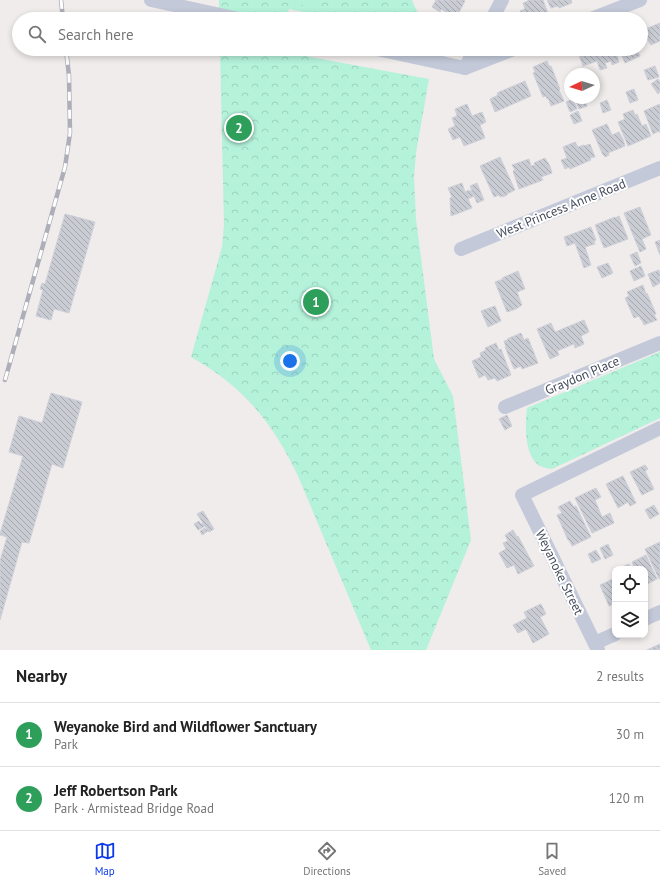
<!DOCTYPE html>
<html lang="en">
<head>
<meta charset="utf-8">
<style>
	:root { --surface:#fff; --page:#f2f2f2; --text:#222; --muted:#767676; --line:#e0e0e0; --accent:#0a39e9 }
	body { margin:0; font-family:"PT Sans",sans-serif; background:var(--page); color:var(--text) }
	.controls { position:absolute; right:12px; bottom:12px; display:grid; overflow:hidden; border-radius:8px; box-shadow:0 2px 6px #0003 }
	.controls button { width:36px; height:36px; display:grid; place-items:center; padding:0; border:0; border-bottom:1px solid var(--line); background:var(--surface); color:var(--text); font:20px sans-serif }
	.compass { position:absolute; left:564px; top:68px; width:36px; height:36px; border-radius:50%; background:var(--surface); box-shadow:0 2px 6px #0003; rotate:266deg }
	.you { position:absolute; left:290px; top:361px; width:14px; height:14px; margin:-10px; border:3px solid #fff; border-radius:50%; background:#1a73e8; box-shadow:0 0 0 6px #1a73e833 }
	.badge { display:grid; place-items:center; width:26px; height:26px; border-radius:50%; background:var(--accent); color:#fff; font-size:13px; font-weight:700 }
	.pin { position:absolute; translate:-50% -50%; border:2px solid #fff; box-shadow:0 1px 4px #0006 }
	.list { margin:0; padding:0; list-style:none }
	h2 { display:flex; justify-content:space-between; align-items:center; height:52px; margin:0; padding:0 16px; font-size:17px }
	h2 small { font-size:13px; font-weight:400; color:var(--muted) }
	.list li { display:grid; grid-template-columns:26px 1fr auto; gap:12px; align-items:center; box-sizing:border-box; height:64px; padding:0 16px; border-top:1px solid var(--line) }
	.list b { display:block; font-size:15px; white-space:nowrap }
	.list p { margin:0; font-size:13px; white-space:nowrap; color:var(--muted) }
	.list em { font-size:13px; font-style:normal; color:var(--muted) }
	.icon { flex:none; width:22px; height:22px; fill:none; stroke:currentColor; stroke-width:2; stroke-linecap:round; stroke-linejoin:round }
	.map { position:relative; flex:none; width:660px; height:650px; overflow:hidden }
	.search { position:absolute; background:var(--surface); box-shadow:0 2px 6px #0003; left:12px; right:12px; top:12px; height:44px; display:flex; align-items:center; gap:10px; box-sizing:border-box; padding:0 14px; border-radius:22px; color:var(--muted); font-size:15px }
	.sheet { height:180px; background:var(--surface) }
	nav { display:flex; justify-content:space-around; align-items:center; box-sizing:border-box; height:56px; border-top:1px solid var(--line); background:var(--surface); font-size:11px; color:var(--muted) }
	nav a { display:grid; justify-items:center; gap:2px }
	nav .on { color:var(--accent) }
	.map>svg:first-child { display:block }
</style>
</head>
<body>
<div class="map">
<svg width="660" height="650" viewBox="0 0 660 650">
	<defs>
		<pattern id="forest-crowns" width="20" height="18" patternUnits="userSpaceOnUse"><rect width="20" height="18" fill="#b4f2da"/><path d="M2 6a3 3 0 1 1 6 0M12 15a3 3 0 1 1 6 0" fill="none" stroke="#9cd1bd"/></pattern>
		<pattern id="building-back-hatch" width="6" height="6" patternUnits="userSpaceOnUse"><rect width="6" height="6" fill="#caccd4"/><path d="M-1 5l2 2M0 0l6 6M5-1l2 2" fill="none" stroke="#a6a8af"/></pattern>
	</defs>
	<rect width="100%" height="100%" fill="#efeceb"/>
	<g fill="url(#forest-crowns)">
		<path d="M219,0H412L413,3L421,19H353L319,15L289,9L286,19H219Z"/>
		<path d="M220,49H278V51L429,79L416,153L414,177L416,219L434,359L453,396L471,540L426,650H371L298,476C277,432 253,398 212,370C205,365 198,361 191,357L222,247L224,225Z"/>
		<path d="M660,352V418L552,469C548,468 544,468 540,466C524,456 525,425 527,408Z"/>
	</g>
	<path fill="#b4f2da" d="M275,0H318L314,7Z"/>
	<g fill="url(#building-back-hatch)" stroke="#cfcfd8">
		<path d="M436,0H464L465,1L456,18L441,9L440,12L432,7Z"/>
		<path d="M528,0H543L549,16L541,19H533V18L523,19L520,11L525,9L523,3L528,1Z"/>
		<path d="M547,0H571L572,3L559,8L558,6L551,8Z"/>
		<path d="M660,23V41L651,45L649,42L643,30Z"/>
		<path d="M592,49H615L619,62L612,65L611,61L605,63L607,68L600,70L597,61L583,66L579,55L592,51L591,50Z"/>
		<path d="M619,49H639L637,50L640,56L625,63Z"/>
		<path d="M547,61L549,66H551L560,89L559,90L564,101L551,106L548,98L547,99L546,96L543,97L533,73L535,72L533,67Z"/>
		<path d="M655,66L659,77L648,80L644,70Z"/>
		<path d="M658,79L660,82V92L658,94L651,84Z"/>
		<path d="M525,81L531,96L495,112L490,99L498,95L497,93Z"/>
		<path d="M634,89L638,100L630,103L626,92Z"/>
		<path d="M577,98H584L587,106L579,109L575,99Z"/>
		<path d="M573,99L577,109L570,112L566,102Z"/>
		<path d="M607,100L611,110L603,113L600,103Z"/>
		<path d="M467,104L472,116L482,112L486,122L480,125L485,138L464,146L460,137L453,140L448,129L455,126L452,118L457,116L455,109Z"/>
		<path d="M660,104V133L659,131L653,134L644,111Z"/>
		<path d="M633,110L635,115L637,114L642,126L646,124L651,136L628,146L618,122L625,119L623,114Z"/>
		<path d="M578,111L582,121L574,124L570,115Z"/>
		<path d="M607,124L612,135L619,132L623,139L625,146L608,153L609,155L605,157L604,155H603L592,130Z"/>
		<path d="M575,142L578,147L584,145V146L590,144L595,157L590,158L591,160L570,169L569,167L565,169L561,160L567,158L563,147Z"/>
		<path d="M500,157L515,190L507,194V195L503,197L502,196L500,197L499,195L494,197L480,166Z"/>
		<path d="M545,158L550,166L552,173L541,177L543,180L519,189L513,171L515,170L512,165L529,159L531,166L535,165L534,163Z"/>
		<path d="M462,183L465,192L469,190L470,191H472L470,186L477,183L484,200L477,203L474,196L468,199L472,208L451,216L450,198L452,197L448,188Z"/>
		<path d="M640,207L651,235L642,239L646,249L640,252L624,213Z"/>
		<path d="M65,214L95,222L69,313L54,309L51,320L36,316L43,290L40,289L42,283L45,284Z"/>
		<path d="M619,216L628,239L604,248L595,225L615,217V218Z"/>
		<path d="M591,227L596,240L594,241L595,244L585,247L591,265L584,268L575,243L567,246L564,237Z"/>
		<path d="M660,240V255L655,242Z"/>
		<path d="M637,252L641,263L635,266L630,255Z"/>
		<path d="M608,263L613,273L602,278L597,267Z"/>
		<path d="M641,266L645,276L634,281L630,271Z"/>
		<path d="M659,270L660,272V283L653,287L648,274Z"/>
		<path d="M518,271L525,289L517,292L522,305L516,309L507,312L495,282L503,279L502,278Z"/>
		<path d="M643,285L646,294L647,293L656,314L654,315L657,320L644,325L642,320H641L639,316L634,318L625,298L629,296L627,292Z"/>
		<path d="M495,306L501,321L488,327L481,311Z"/>
		<path d="M584,320L589,332L581,336L584,344L575,348L574,344L557,351L559,355L550,359L537,329L551,323L555,332Z"/>
		<path d="M521,333L524,340L528,338L538,363L522,369L521,366L514,369L505,347H506L504,341L508,340L507,339Z"/>
		<path d="M496,343L499,350L501,349L511,375L497,381L495,378L488,380L485,375L479,378L472,361L481,357L480,353L486,350L485,348Z"/>
		<path d="M51,393L82,402L63,468L52,464L29,543L22,542L0,620V561L7,537L0,535V534L23,456L9,452L19,416L42,423Z"/>
		<path d="M507,415L512,426L505,430L499,419Z"/>
		<path d="M645,465L648,469L645,471L654,489L642,495L630,472Z"/>
		<path d="M623,476L636,503L630,506L628,502L618,508L606,484Z"/>
		<path d="M596,488L601,497L595,500L602,517L610,513L614,523L592,533L575,498Z"/>
		<path d="M570,501L574,507L576,506L591,537L572,546L569,540H568L557,515L562,513L558,507Z"/>
		<path d="M654,505L659,514L650,519L645,510Z"/>
		<path d="M203,511L214,529L209,532L208,531L202,535L200,531L205,528L206,530L207,529L205,526L198,530L194,524L199,521L201,524L203,523L197,514Z"/>
		<path d="M513,530L517,537L518,536L534,566L518,574L514,565L507,568L499,553L506,549L503,543L508,541L505,535Z"/>
		<path d="M660,542V578L659,579L645,549Z"/>
		<path d="M608,544L613,555L605,559L600,548Z"/>
		<path d="M596,550L601,559L592,563L588,554Z"/>
		<path d="M646,555L657,579L645,585V569H635L632,562Z"/>
		<path d="M629,564L631,569H618Z"/>
		<path d="M613,579L615,583V603L609,606L600,585Z"/>
		<path d="M541,604L546,614L540,617L549,634L533,643L526,629L518,633L513,625L527,618L524,612Z"/>
		<path d="M660,644V650H647Z"/>
	</g>
	<g fill="none" stroke-linecap="round" stroke-linejoin="round">
		<g stroke="#c3c9d8" stroke-width="14">
			<path d="M151,0L239,19"/>
			<path d="M492,19L502,0"/>
			<path d="M591,19L640,0"/>
			<path d="M377,49L465,68L514,49"/>
			<path d="M465,68L475,49"/>
			<path d="M461,249L660,168"/>
			<path d="M505,407L660,343"/>
			<path d="M645,619L660,612"/>
			<path d="M595,643L615,634"/>
			<path d="M598,650L522,495L660,428"/>
		</g>
		<g stroke="#adaeb7" stroke-width="4.5">
			<g id="rail">
				<path d="M61,0L63,19"/>
				<path d="M5,380L65,167L70,133L69,76L66,49"/>
			</g>
		</g>
		<use href="#rail" stroke="#fff" stroke-width="3" stroke-dasharray="9" stroke-linecap="butt"/>
	</g>
	<g text-anchor="middle" stroke-width="4" stroke-linejoin="round" paint-order="stroke">
		<g font-size="13" fill="#434a5a" stroke="#fff">
			<text transform="translate(561 208) rotate(-22)" y="5">West Princess Anne Road</text>
			<text transform="translate(582 375) rotate(-23)" y="5">Graydon Place</text>
			<text transform="translate(560 572) rotate(64)" y="5">Weyanoke Street</text>
		</g>
	</g>
</svg>
<div class="controls">
<button><svg class="icon" aria-label="locate" viewBox="0 0 24 24"><circle cx="12" cy="12" r="6"/><path d="M12 2v4M12 18v4M2 12h4M18 12h4"/></svg></button>
<button><svg class="icon" aria-label="layers" viewBox="0 0 24 24"><path d="M12 4l9 5-9 5-9-5zM3 14l9 5 9-5"/></svg></button>
</div>
<svg class="compass" viewBox="-18 -18 36 36"><path d="M0-13l5 13h-10z" fill="#e53935"/><path d="M0 13l5-13h-10z" fill="#767676"/></svg>
<div class="you"></div>
<div class="pin badge" style="left:316px;top:302px;background:#2e9e5b">1</div>
<div class="pin badge" style="left:239px;top:128px;background:#2e9e5b">2</div>
<div class="search"><svg class="icon" aria-label="search" viewBox="0 0 24 24"><circle cx="10" cy="10" r="6"/><path d="M15 15l6 6"/></svg>Search here</div>
</div>
<section class="sheet">
<h2>Nearby<small>2 results</small></h2>
<ul class="list">
<li><span class="badge" style="background:#2e9e5b">1</span><div><b>Weyanoke Bird and Wildflower Sanctuary</b><p>Park</p></div><em>30 m</em></li>
<li><span class="badge" style="background:#2e9e5b">2</span><div><b>Jeff Robertson Park</b><p>Park · Armistead Bridge Road</p></div><em>120 m</em></li>
</ul>
</section>
<nav>
<a class="on"><svg class="icon" aria-label="map" viewBox="0 0 24 24"><path d="M3 6l6-2 6 2 6-2v14l-6 2-6-2-6 2zM9 4v14M15 6v14"/></svg>Map</a>
<a><svg class="icon" aria-label="directions" viewBox="0 0 24 24"><path d="M12 3l9 9-9 9-9-9zM9 14v-3h6M13 9l2 2-2 2"/></svg>Directions</a>
<a><svg class="icon" aria-label="saved" viewBox="0 0 24 24"><path d="M7 4h10v16l-5-4-5 4z"/></svg>Saved</a>
</nav>
</body>
</html>
